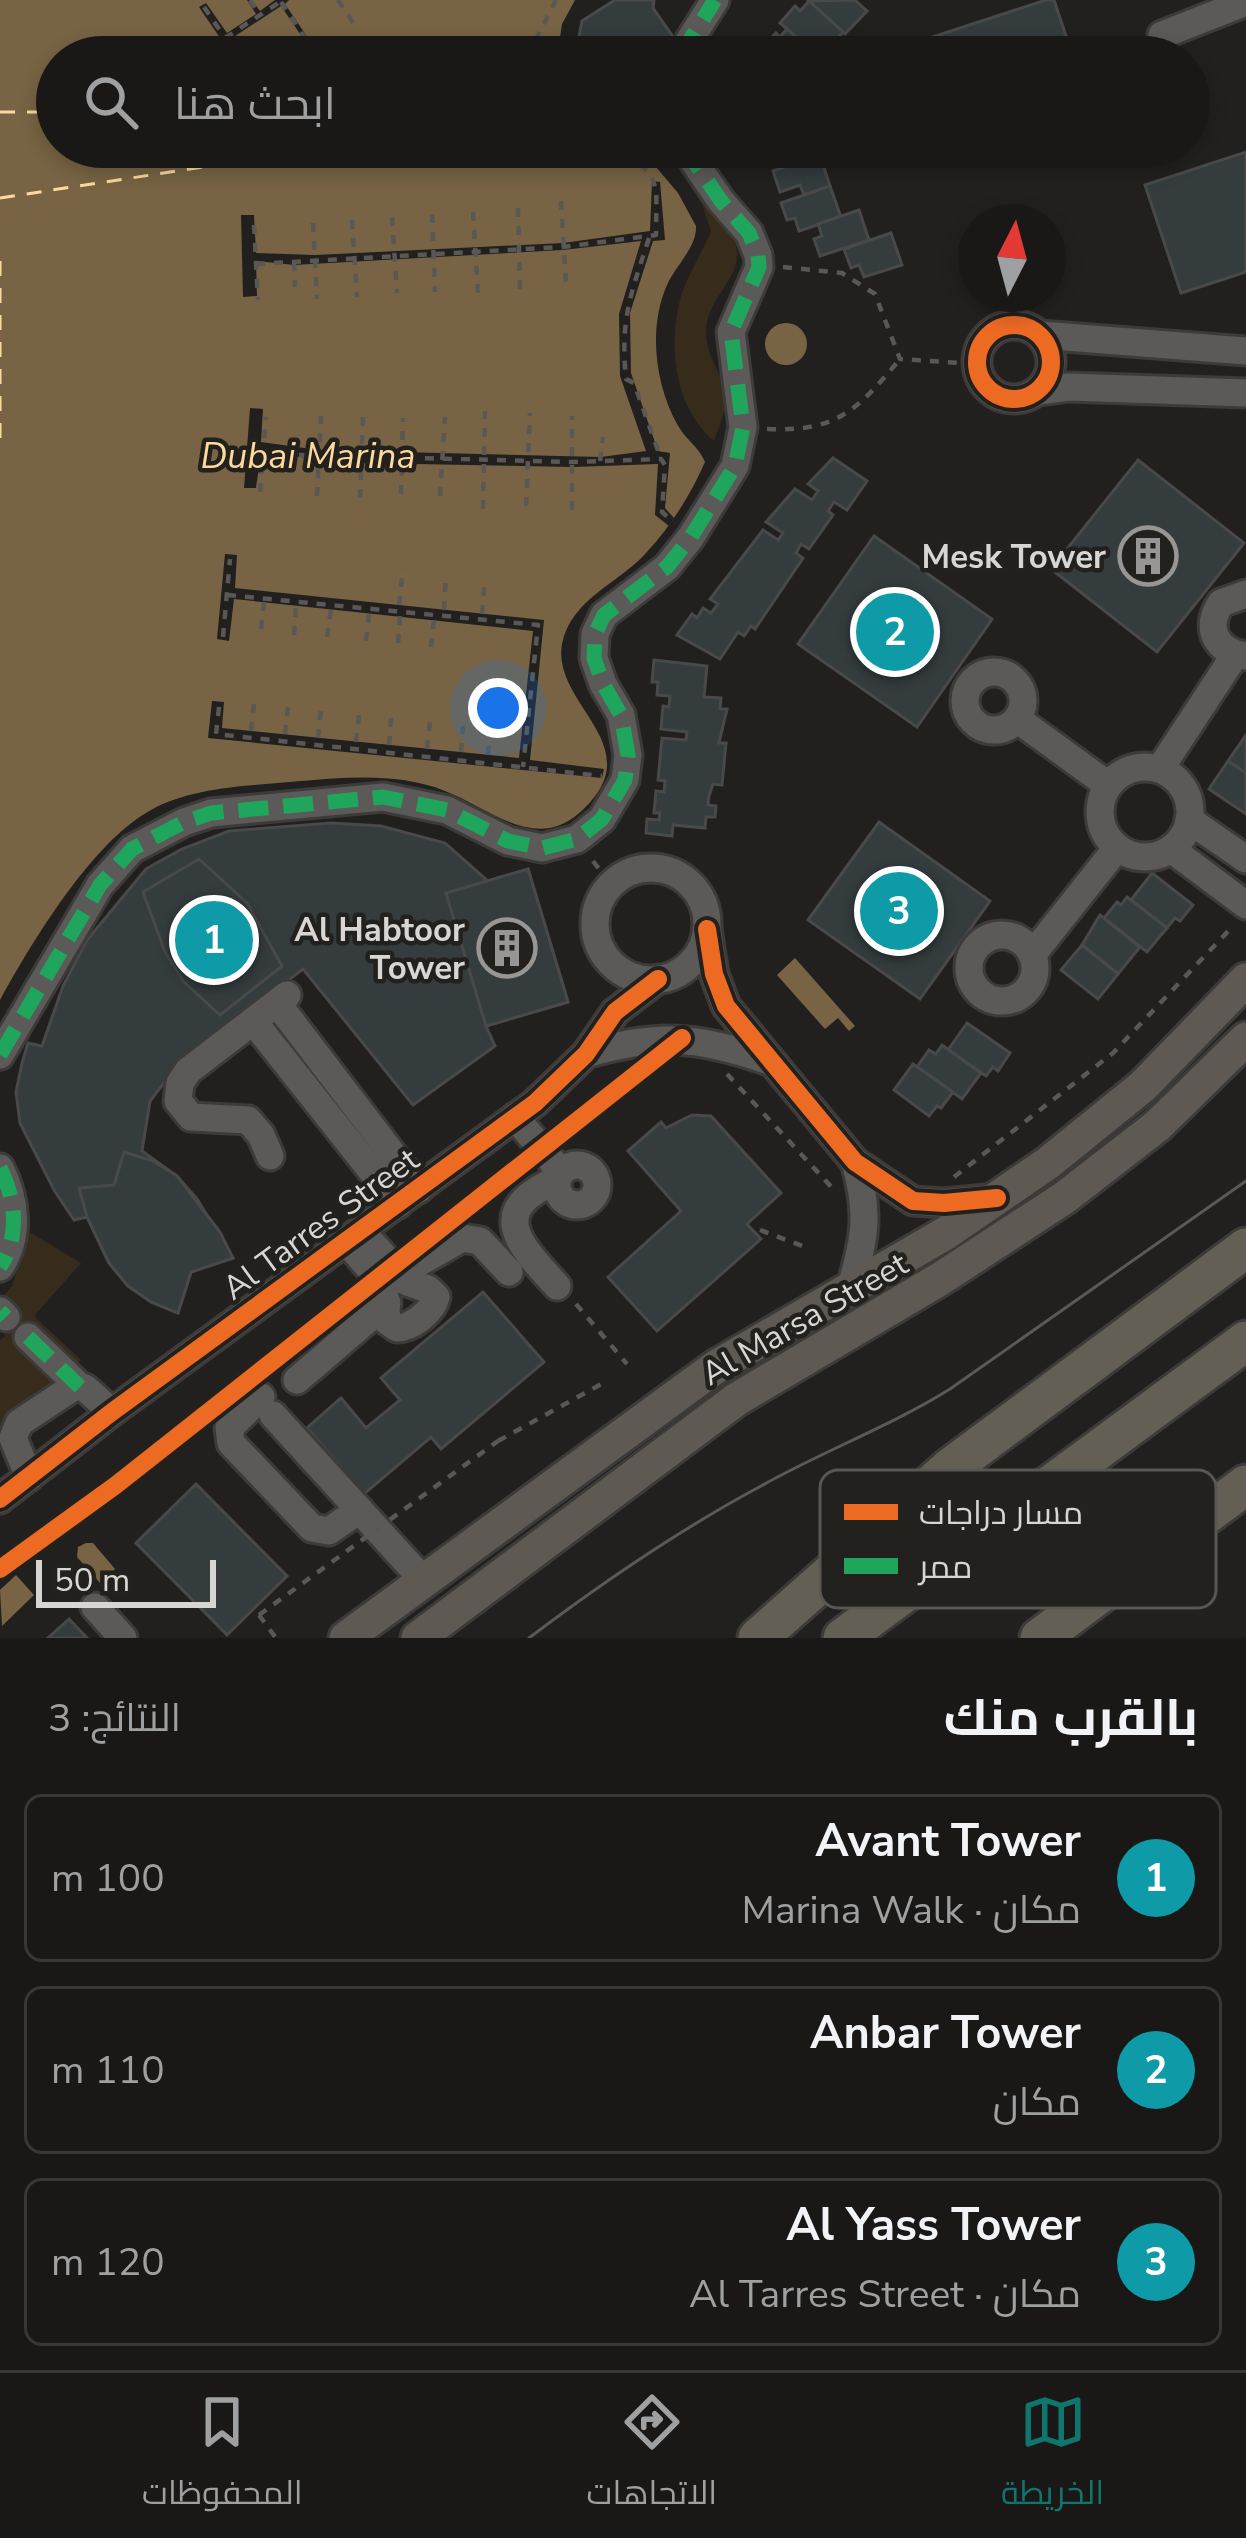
<!DOCTYPE html>
<html lang="ar">
<head>
<meta charset="utf-8">
<style>
	:root { --surface:#1a1816; --page:#272523; --text:#f1f3f6; --muted:#9fa0a1; --line:#383735; --accent:#0f766e }
	body { margin:0; font-family:"Nunito Sans",Cairo,sans-serif; background:var(--page); color:var(--text); direction:rtl }
	.compass { position:absolute; left:958px; top:204px; width:108px; height:108px; border-radius:50%; background:var(--surface); box-shadow:0 6px 18px #0003; rotate:6deg }
	.scale { position:absolute; left:36px; bottom:30px; width:180px; box-sizing:border-box; padding-left:12px; border:6px solid #d7d6d3; border-top:0; font-size:33px; line-height:42px; white-space:nowrap; color:#d7d6d3; -webkit-text-stroke:9px #23211d; paint-order:stroke }
	.you { position:absolute; left:498px; top:708px; width:42px; height:42px; margin:-30px; border:9px solid #fff; border-radius:50%; background:#1a73e8; box-shadow:0 0 0 18px #1a73e833 }
	.badge { display:grid; place-items:center; width:78px; height:78px; border-radius:50%; background:var(--accent); color:#fff; font-size:39px; font-weight:700 }
	.pin { position:absolute; translate:-50% -50%; border:6px solid #fff; box-shadow:0 3px 12px #0006 }
	.list { margin:0; padding:0; list-style:none }
	h2 { display:flex; justify-content:space-between; align-items:center; height:156px; margin:0; padding:0 48px; font-size:51px }
	h2 small { font-size:39px; font-weight:400; color:var(--muted) }
	.list li { display:grid; grid-template-columns:78px 1fr auto; gap:36px; align-items:center; box-sizing:border-box; height:168px; margin:0 24px 24px; padding:0 24px; border:3px solid var(--line); border-radius:18px }
	.list b { display:block; font-size:45px; white-space:nowrap }
	.list p { margin:0; font-size:39px; white-space:nowrap; color:var(--muted) }
	.list em { font-size:39px; font-style:normal; color:var(--muted) }
	.icon { flex:none; width:66px; height:66px; fill:none; stroke:currentColor; stroke-width:2; stroke-linecap:round; stroke-linejoin:round }
	.map { position:relative; flex:none; width:1246px; height:1638px; overflow:hidden; direction:ltr }
	.search { position:absolute; background:var(--surface); box-shadow:0 6px 18px #0003; left:36px; right:36px; top:36px; height:132px; display:flex; align-items:center; gap:30px; box-sizing:border-box; padding:0 42px; border-radius:66px; color:var(--muted); font-size:45px }
	.sheet { height:732px; background:var(--surface) }
	nav { display:flex; justify-content:space-around; align-items:center; box-sizing:border-box; height:168px; border-top:3px solid var(--line); background:var(--surface); font-size:33px; color:var(--muted) }
	nav a { display:grid; justify-items:center; gap:6px }
	nav .on { color:var(--accent) }
	.map>svg:first-child { display:block }
</style>
</head>
<body>
<div class="map">
<svg width="1246" height="1638" viewBox="0 0 1246 1638">
	<rect width="100%" height="100%" fill="#22201e"/>
	<g fill="#372c1c">
		<path d="M672,150C696,182 756,234 731,276C720,296 705,310 706,335C707,355 718,368 724,387C729,405 720,424 714,441C675,408 668,348 680,300C686,277 702,253 711,231L702,204L669,155Z"/>
		<path d="M26,1230L81,1263L34,1316L81,1360L62,1382L0,1428V1340L6,1336L0,1329V1300L13,1285Z"/>
	</g>
	<g fill="#786444">
		<path d="M0,0H575L562,24L557,57H57V147H639L678,193L696,226C697,247 676,265 667,285C648,328 655,384 677,424C685,439 699,447 705,462C690,496 671,526 646,553C618,584 571,599 562,644C551,706 656,747 578,814C534,852 486,806 445,791C400,773 349,777 301,781C252,786 195,786 151,810C92,842 32,942 0,1000Z"/>
		<circle cx="786" cy="344" r="21"/>
		<path d="M795,958L855,1026L849,1031L838,1018L825,1029L777,975Z"/>
		<path d="M86,1543H93L115,1569L100,1583L77,1557L78,1547Z"/>
		<path d="M16,1575L34,1595L2,1626L0,1590Z"/>
	</g>
	<g fill="#22201e">
		<path d="M247,0H252L260,11L275,0H289L285,4L316,50L313,53L281,6L232,38L243,57H233L199,7L206,3L227,33L256,14Z"/>
		<path d="M652,181L660,182L665,240L653,241L630,313L631,373L658,451L670,453L665,508L674,518L669,526L655,515L658,464L573,467L360,463L261,453L256,488H244L250,408L263,409L261,442L319,450L601,457L646,451L620,376L619,314L641,241L563,250L294,265L256,261L257,296L243,297L241,215H254L256,253L315,255L563,243L650,231Z"/>
		<path d="M225,554L237,555L235,588L544,620L530,760L604,769L602,778L208,738L212,701L224,702L222,728L519,758L533,631L234,599L229,641L217,639Z"/>
	</g>
	<g fill="none" stroke-linecap="round" stroke-linejoin="round">
		<g stroke="#fed99d" stroke-width="3" stroke-dasharray="15 12" stroke-linecap="butt">
			<path d="M0,112H57"/>
			<path d="M0,198L334,147"/>
			<path d="M0,261V450"/>
		</g>
	</g>
	<g fill="#343c3e" stroke="#484948" stroke-width="3">
		<path d="M654,0L653,8L674,38L670,57H575L582,21L615,0Z"/>
		<path d="M855,0L867,11L845,34L809,1Z"/>
		<path d="M1046,0H1054L1073,57H918L914,43Z"/>
		<path d="M809,1L843,32L820,57L780,23L795,6L800,11Z"/>
		<path d="M787,29L818,57H770L762,48L776,33L780,37Z"/>
		<path d="M760,147H811V149L803,151L806,159L788,165L784,155L765,162Z"/>
		<path d="M1246,152V272L1181,293L1145,185Z"/>
		<path d="M820,155L830,186L804,195L800,185L780,192L773,171Z"/>
		<path d="M830,186L841,217L799,231L795,218L787,220L781,203Z"/>
		<path d="M859,210L869,240L820,256L814,239L822,236L818,224Z"/>
		<path d="M891,233L902,265L864,277L859,265L851,268L844,249Z"/>
		<path d="M833,458L867,481L847,510L834,502L828,511L833,515L809,549L801,544L796,553L803,558L755,629L751,626L744,636L738,632L720,659L677,635L692,614L697,618L703,608L711,613L718,604L710,599L763,530L778,540L783,533L766,522L795,489L812,500L818,491L808,484Z"/>
		<path d="M1138,460L1244,543L1157,652L1051,569Z"/>
		<path d="M874,536L992,619L917,727L798,644Z"/>
		<path d="M654,660L707,666L704,697L721,698L720,709H727L719,743H726L722,785L713,784L709,796L708,805L716,806L715,817H706L705,828L673,825L672,836L646,833L647,819L659,820L660,813H654L656,791L664,792L665,781L658,780L662,738L686,740L687,732L661,729L663,706L669,707L670,696L657,695L658,682H652Z"/>
		<path d="M1246,735V773L1228,761Z"/>
		<path d="M1228,761L1246,773V814L1209,789Z"/>
		<path d="M879,822L990,901L920,999L808,920Z"/>
		<path d="M331,823L381,826L445,843L488,881L528,869L568,1002L486,1026L495,1046L413,1105L303,969L181,1061L150,1101L142,1151L177,1176L197,1199L233,1258L191,1272L178,1313L151,1302L128,1286L109,1263L87,1217L74,1220L54,1190L20,1123L16,1092L22,1063L28,1043L42,1046L63,986L87,940L146,869L182,849L229,831Z"/>
		<path d="M199,859L247,903L282,966L220,1015L184,982L165,952L143,892Z"/>
		<path d="M528,869L568,1002L486,1026L446,893Z"/>
		<path d="M1152,873L1193,905L1180,921L1175,918L1167,928L1131,900Z"/>
		<path d="M1127,897L1167,928L1147,952L1104,918L1117,902L1121,905Z"/>
		<path d="M1100,915L1140,947L1118,974L1082,945Z"/>
		<path d="M1082,945L1118,974L1098,999L1061,970Z"/>
		<path d="M967,1023L1010,1053L998,1071L993,1067L986,1076L948,1050Z"/>
		<path d="M942,1045L981,1073L962,1099L917,1067L929,1050L936,1054Z"/>
		<path d="M913,1064L953,1092L941,1108L937,1106L929,1116L894,1090Z"/>
		<path d="M692,1115L711,1116L781,1193L747,1224L761,1239L657,1331L608,1277L681,1211L628,1151L661,1122L666,1128Z"/>
		<path d="M124,1152L153,1161L177,1176L220,1232L233,1258L191,1272L178,1313L151,1302L128,1286L109,1263L87,1217L79,1188L114,1185Z"/>
		<path d="M483,1292L544,1362L441,1449L431,1437L364,1494L307,1428L341,1398L366,1428L400,1400L381,1378Z"/>
		<path d="M196,1484L287,1576L227,1635L136,1543Z"/>
		<path d="M69,1619L87,1638H48Z"/>
	</g>
	<g fill="none" stroke-linecap="round" stroke-linejoin="round">
		<g stroke="#3c3b39" stroke-width="33">
			<g id="minor">
				<path d="M1162,35L1246,2"/>
				<path d="M679,57L715,0"/>
				<circle cx="1014" cy="362" r="37"/>
				<path d="M1040,335L1246,351"/>
				<path d="M1039,391L1069,387L1246,393"/>
				<path d="M1246,594L1221,603C1204,628 1216,652 1246,656"/>
				<circle cx="994" cy="701" r="29"/>
				<path d="M1017,719L1108,785"/>
				<circle cx="1145" cy="812" r="45"/>
				<path d="M1160,769L1235,655"/>
				<path d="M1189,820L1246,859"/>
				<path d="M1171,849L1246,905"/>
				<circle cx="651" cy="924" r="56"/>
				<path d="M707,929L714,974L726,1006L855,1162L913,1201L944,1203L997,1198"/>
				<circle cx="1002" cy="968" r="33"/>
				<path d="M1032,955L1117,848"/>
				<path d="M277,1003L419,1189"/>
				<path d="M253,1021L398,1204"/>
				<path d="M586,1054C658,1033 698,1036 769,1061"/>
				<path d="M0,1055L100,885L132,849L184,822L211,813L383,797L447,810L508,841L542,848L577,839L602,819L625,780L628,755L621,715L603,684L594,658L595,634L604,615L667,567L691,537L735,466L743,427L731,332L759,267L758,255L749,233L721,201L684,147"/>
				<path d="M515,1117L561,1172"/>
				<path d="M270,1156L261,1135L248,1120L191,1117L178,1101L180,1083L188,1071L287,995"/>
				<circle cx="577" cy="1185" r="20"/>
				<path d="M0,1168C16,1200 20,1236 0,1267"/>
				<path d="M346,1241L384,1285L387,1321L397,1328C412,1328 433,1311 436,1297L428,1289L407,1282L361,1231"/>
				<path d="M399,1274L462,1238L480,1241L509,1272"/>
				<path d="M557,1286C519,1245 485,1210 557,1180"/>
				<path d="M850,1290C865,1239 870,1214 855,1162"/>
				<path d="M0,1311L6,1317"/>
				<path d="M28,1337L80,1387"/>
				<path d="M297,1380L387,1303"/>
				<path d="M261,1397L229,1428L231,1443L312,1528L329,1531L359,1510"/>
				<path d="M273,1415L425,1582"/>
				<path d="M29,1477L13,1438L19,1423L75,1386L85,1388L112,1412"/>
				<path d="M0,1499L112,1412L535,1103L586,1054L615,1012L658,979"/>
				<path d="M95,1607L123,1638"/>
			</g>
		</g>
		<g stroke="#3c3b39" stroke-width="39">
			<g id="major">
				<path d="M346,1638L717,1366L946,1233L1048,1163L1143,1086L1246,980"/>
				<path d="M418,1638L737,1399L940,1279L1064,1198L1157,1126L1246,1039"/>
			</g>
		</g>
		<g stroke="#3c3b39" stroke-width="45">
			<g id="highway">
				<path d="M758,1638L950,1468L1246,1248"/>
				<path d="M843,1638L1246,1341"/>
				<path d="M1040,1638L1246,1485"/>
			</g>
		</g>
		<g stroke="#595856" stroke-width="4.5" stroke-dasharray="9 9" stroke-linecap="butt">
			<path d="M250,0L260,15"/>
			<path d="M338,0L354,24"/>
			<path d="M281,2L313,50"/>
			<path d="M204,7L238,57"/>
			<path d="M225,38L283,0"/>
			<path d="M542,57L536,39L556,0"/>
			<path d="M561,201L566,284"/>
			<path d="M518,208L520,289"/>
			<path d="M473,212L478,294"/>
			<path d="M432,214L435,292"/>
			<path d="M392,217L397,293"/>
			<path d="M352,220L357,297"/>
			<path d="M313,223L317,299"/>
			<path d="M254,225L258,300"/>
			<path d="M649,238C631,294 620,318 626,379L634,383L661,459"/>
			<path d="M294,262L295,287"/>
			<path d="M256,264L563,247L656,235C656,181 663,181 620,147"/>
			<path d="M783,267L842,273L875,294L900,359L976,364"/>
			<path d="M767,429C838,432 857,410 900,359"/>
			<path d="M263,454L572,462L661,459L665,465L662,512L671,520"/>
			<path d="M600,461L603,437"/>
			<path d="M260,492L266,417"/>
			<path d="M401,494L403,418"/>
			<path d="M317,496L321,416"/>
			<path d="M440,496L445,417"/>
			<path d="M360,498L363,417"/>
			<path d="M526,506L530,413"/>
			<path d="M483,509L485,411"/>
			<path d="M572,510V416"/>
			<path d="M227,595L538,625L523,767"/>
			<path d="M399,605L403,569"/>
			<path d="M444,610L446,574"/>
			<path d="M482,614L485,578"/>
			<path d="M261,629L264,602"/>
			<path d="M294,635L296,605"/>
			<path d="M223,637L230,559"/>
			<path d="M327,637L331,609"/>
			<path d="M366,641L369,613"/>
			<path d="M398,643L400,616"/>
			<path d="M431,647L434,619"/>
			<path d="M219,707L216,734L602,776"/>
			<path d="M251,731L254,704"/>
			<path d="M285,734L288,707"/>
			<path d="M318,738L321,710"/>
			<path d="M356,742L359,715"/>
			<path d="M389,745L391,718"/>
			<path d="M427,749L430,722"/>
			<path d="M461,752L463,726"/>
			<path d="M488,755L491,728"/>
			<path d="M593,861L611,885"/>
			<path d="M727,1074L837,1193"/>
			<path d="M954,1177L1113,1053L1234,925"/>
			<path d="M760,1230L805,1247"/>
			<path d="M576,1304L627,1364"/>
			<path d="M498,1441L605,1382"/>
			<path d="M259,1615L276,1638"/>
		</g>
		<use href="#minor" stroke="#5b5a58" stroke-width="27"/>
		<use href="#major" stroke="#5e5953" stroke-width="33"/>
		<use href="#highway" stroke="#645f55" stroke-width="39"/>
		<path stroke="#5a5958" stroke-width="3" d="M529,1638C603,1582 679,1530 761,1486C823,1451 889,1427 950,1389L1246,1181"/>
		<path stroke="#595856" stroke-width="4.5" stroke-dasharray="9 9" stroke-linecap="butt" d="M259,1615L498,1441"/>
		<g stroke="#20a55d" stroke-width="15" stroke-dasharray="30 15" stroke-linecap="butt">
			<path d="M679,57L715,0"/>
			<path d="M0,1055L100,885L132,849L184,822L211,813L383,797L447,810L508,841L542,848L577,839L602,819L625,780L628,755L621,715L603,684L594,658L595,634L604,615L667,567L691,537L735,466L743,427L731,332L759,267L758,255L749,233L721,201L684,147"/>
			<path d="M0,1168C16,1200 20,1236 0,1267"/>
			<path d="M0,1311L6,1317"/>
			<path d="M28,1337L80,1387"/>
		</g>
		<g stroke="#23211d" stroke-width="26">
			<g id="cycleway">
				<circle cx="1014" cy="362" r="37"/>
				<path d="M707,929L714,974L726,1006L855,1162L913,1201L944,1203L997,1198"/>
				<path d="M0,1499L112,1412L535,1103L586,1054L615,1012L658,979"/>
				<path d="M0,1569L116,1485L682,1038"/>
			</g>
		</g>
		<use href="#cycleway" stroke="#ed6a23" stroke-width="18"/>
	</g>
	<defs>
		<g id="building-ring" transform="scale(3)"><circle r="9.5" fill="#23211d" stroke="#989694" stroke-width="1.5"/><path d="M-4-6H4V6H1V3H-1V6H-4ZM-2.5-4.3h1.7v1.8h-1.7ZM.8-4.3h1.7v1.8H.8ZM-2.5-1h1.7V.8h-1.7ZM.8-1h1.7V.8H.8Z" fill="#989694"/></g>
	</defs>
	<g fill-rule="evenodd">
		<use href="#building-ring" x="1148" y="556"/>
		<use href="#building-ring" x="507" y="948"/>
	</g>
	<g text-anchor="middle" stroke-width="9" stroke-linejoin="round" paint-order="stroke">
		<g font-size="33" font-weight="bold" fill="#d7d6d3" stroke="#23211d" text-anchor="end">
			<text x="1106" y="568">Mesk Tower</text>
			<text x="465" y="941">Al Habtoor<tspan x="465" dy="38">Tower</tspan></text>
		</g>
		<g font-size="33" fill="#d7d6d3" stroke="#23211d">
			<text transform="translate(320 1223) rotate(-36)" y="12">Al Tarres Street</text>
			<text transform="translate(804 1318) rotate(-30)" y="12">Al Marsa Street</text>
		</g>
		<g font-size="36" font-style="italic" fill="#fed99d" stroke="#23211d">
			<text x="308" y="468">Dubai Marina</text>
		</g>
	</g>
	<rect x="820" y="1470" width="396" height="138" rx="18" fill="#23211d" stroke="#595754" stroke-width="3"/>
	<rect x="844" y="1504" width="54" height="16" fill="#ed6a23"/>
	<rect x="844" y="1558" width="54" height="16" fill="#20a55d"/>
	<g font-size="33" fill="#d7d6d3">
		<text x="919" y="1524">مسار دراجات</text>
		<text x="919" y="1578">ممر</text>
	</g>
</svg>
<svg class="compass" viewBox="-18 -18 36 36"><path d="M0-13l5 13h-10z" fill="#e53935"/><path d="M0 13l5-13h-10z" fill="#9fa0a1"/></svg>
<div class="scale">50 m</div>
<div class="you"></div>
<div class="pin badge" style="left:214px;top:940px;background:#0f9aa8">1</div>
<div class="pin badge" style="left:895px;top:632px;background:#0f9aa8">2</div>
<div class="pin badge" style="left:899px;top:911px;background:#0f9aa8">3</div>
<div class="search"><svg class="icon" aria-label="search" viewBox="0 0 24 24"><circle cx="10" cy="10" r="6"/><path d="M15 15l6 6"/></svg>ابحث هنا</div>
</div>
<section class="sheet">
<h2>بالقرب منك<small>النتائج: 3</small></h2>
<ul class="list">
<li><span class="badge" style="background:#0f9aa8">1</span><div><b>Avant Tower</b><p>مكان · Marina Walk</p></div><em>100 m</em></li>
<li><span class="badge" style="background:#0f9aa8">2</span><div><b>Anbar Tower</b><p>مكان</p></div><em>110 m</em></li>
<li><span class="badge" style="background:#0f9aa8">3</span><div><b>Al Yass Tower</b><p>مكان · Al Tarres Street</p></div><em>120 m</em></li>
</ul>
</section>
<nav>
<a class="on"><svg class="icon" aria-label="map" viewBox="0 0 24 24"><path d="M3 6l6-2 6 2 6-2v14l-6 2-6-2-6 2zM9 4v14M15 6v14"/></svg>الخريطة</a>
<a><svg class="icon" aria-label="directions" viewBox="0 0 24 24"><path d="M12 3l9 9-9 9-9-9zM9 14v-3h6M13 9l2 2-2 2"/></svg>الاتجاهات</a>
<a><svg class="icon" aria-label="saved" viewBox="0 0 24 24"><path d="M7 4h10v16l-5-4-5 4z"/></svg>المحفوظات</a>
</nav>
</body>
</html>
